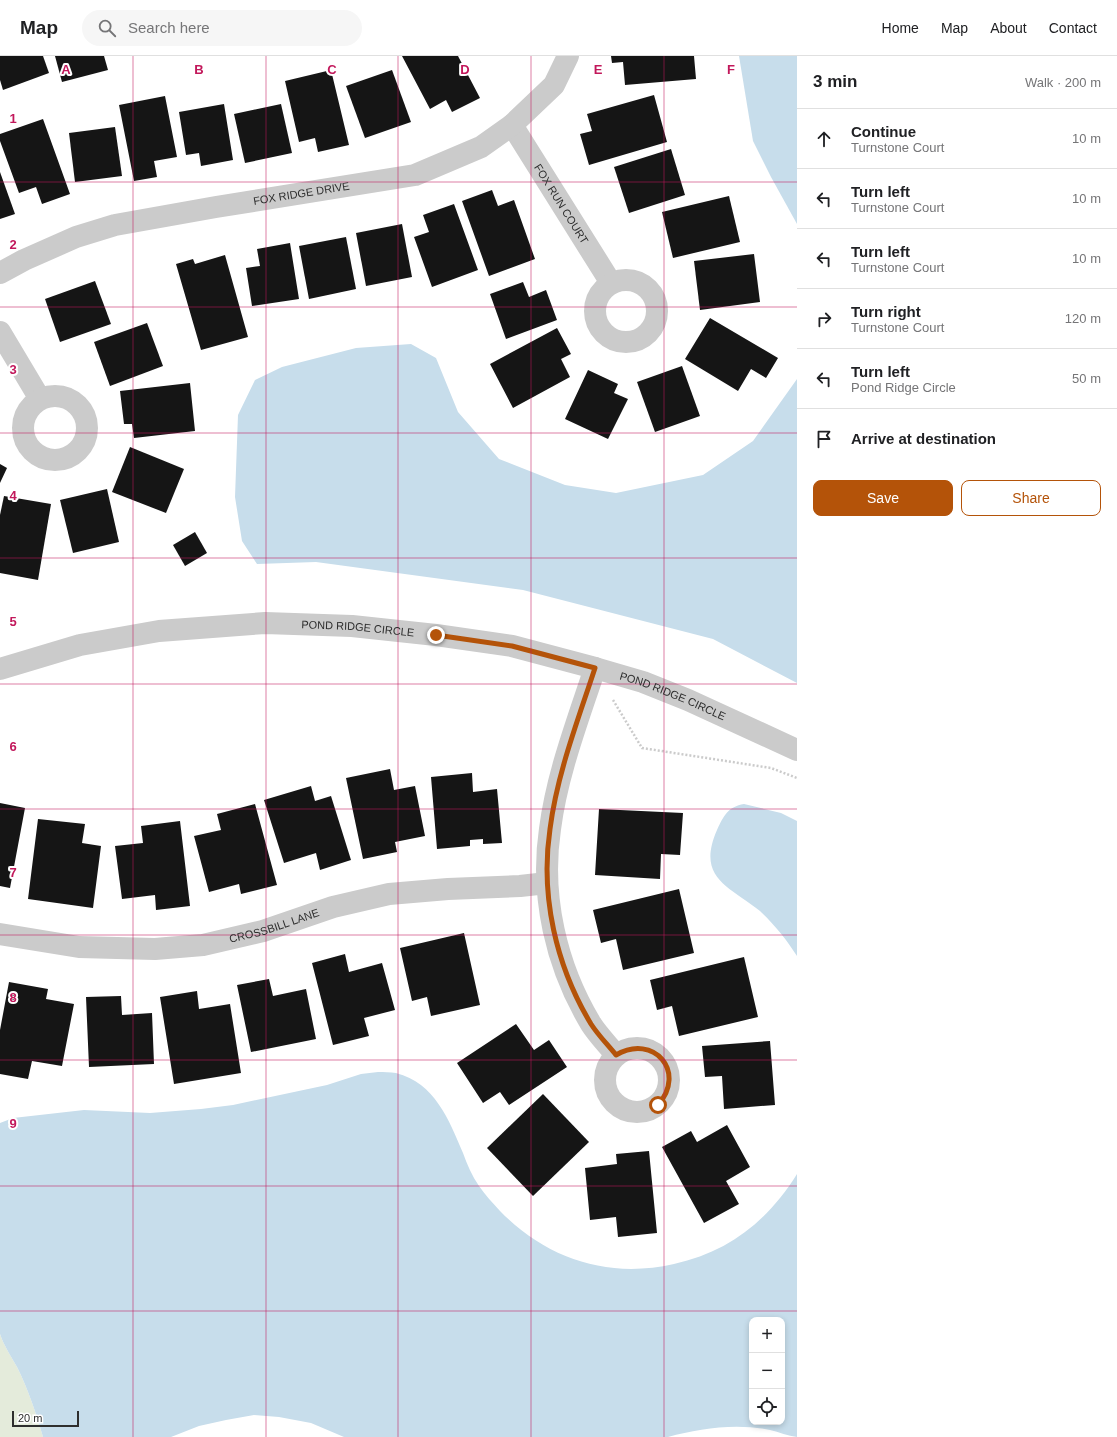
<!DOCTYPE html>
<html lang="en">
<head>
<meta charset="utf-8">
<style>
	:root { --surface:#fff; --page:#f6f6f6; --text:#202124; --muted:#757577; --line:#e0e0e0; --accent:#b45309 }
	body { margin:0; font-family:Helvetica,sans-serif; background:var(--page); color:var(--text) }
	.controls { position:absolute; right:12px; bottom:12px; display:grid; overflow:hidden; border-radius:8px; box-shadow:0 2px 6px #0003 }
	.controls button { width:36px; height:36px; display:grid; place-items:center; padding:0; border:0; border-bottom:1px solid var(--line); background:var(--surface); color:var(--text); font:20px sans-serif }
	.scale { position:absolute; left:12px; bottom:10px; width:67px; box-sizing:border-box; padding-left:4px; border:2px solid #2e2e2e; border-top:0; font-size:11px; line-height:14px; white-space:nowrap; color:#2e2e2e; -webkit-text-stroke:3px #fff; paint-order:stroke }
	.stop { position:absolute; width:12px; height:12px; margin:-9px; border:3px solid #b45309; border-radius:50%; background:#fff }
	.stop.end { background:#b45309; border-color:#fff; box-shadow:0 1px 4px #0008 }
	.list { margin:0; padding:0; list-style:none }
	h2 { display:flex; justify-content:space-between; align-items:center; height:52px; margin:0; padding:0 16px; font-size:17px }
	h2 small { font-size:13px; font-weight:400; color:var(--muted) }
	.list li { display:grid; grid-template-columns:26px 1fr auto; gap:12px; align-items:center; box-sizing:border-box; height:60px; padding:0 16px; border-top:1px solid var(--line) }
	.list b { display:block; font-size:15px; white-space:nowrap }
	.list p { margin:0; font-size:13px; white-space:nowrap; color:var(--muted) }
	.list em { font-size:13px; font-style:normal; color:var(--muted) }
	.actions { display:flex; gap:8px; padding:12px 16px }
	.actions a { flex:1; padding:9px 0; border:1px solid var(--accent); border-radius:8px; text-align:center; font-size:14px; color:var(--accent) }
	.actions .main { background:var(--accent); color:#fff }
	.icon { flex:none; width:22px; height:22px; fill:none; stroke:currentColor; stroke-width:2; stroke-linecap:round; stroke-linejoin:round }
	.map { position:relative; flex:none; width:797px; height:1381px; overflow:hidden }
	header { display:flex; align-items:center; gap:24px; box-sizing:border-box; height:56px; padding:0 20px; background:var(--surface); border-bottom:1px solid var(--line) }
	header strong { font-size:19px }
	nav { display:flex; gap:22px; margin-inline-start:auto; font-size:14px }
	.search { width:280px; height:36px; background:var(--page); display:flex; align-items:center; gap:10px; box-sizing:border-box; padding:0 14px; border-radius:22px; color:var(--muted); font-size:15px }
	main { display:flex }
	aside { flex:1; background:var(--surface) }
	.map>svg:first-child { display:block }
</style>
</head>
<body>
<header>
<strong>Map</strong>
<div class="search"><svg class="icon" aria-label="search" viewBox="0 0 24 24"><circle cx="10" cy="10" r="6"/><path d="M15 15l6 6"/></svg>Search here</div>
<nav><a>Home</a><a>Map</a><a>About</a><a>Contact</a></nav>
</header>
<main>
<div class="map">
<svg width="797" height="1381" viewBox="0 0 797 1381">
	<rect width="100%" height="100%" fill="#fff"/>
	<path fill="#e4ebdb" d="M0,1278C4,1290 11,1300 17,1311C28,1333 36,1357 43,1381H0Z"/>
	<g fill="#c7ddeb" fill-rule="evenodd">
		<path d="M739,0H797V168L771,121L753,85Z"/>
		<path d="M411,288L436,302L458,356L499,403L565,429L616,437L703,419L753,385L797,323V627L713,583L523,534L316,506L257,508L242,485L235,441L238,359L255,324L282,311L356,292Z"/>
		<path d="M744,748L781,757L797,765V900C787,884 774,868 760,855C729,830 696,822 717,774C724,759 728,751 744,748Z"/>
		<path d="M378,1016C384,1016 390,1016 396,1017C435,1027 449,1064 463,1097C467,1108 472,1120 479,1130C485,1139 493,1147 500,1155C547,1203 608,1223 674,1208C728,1196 767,1166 797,1118V1381C788,1380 779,1376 770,1374C737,1367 700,1372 668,1381H344L311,1367L279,1361L254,1359L226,1364L199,1370L171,1381H43C36,1357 28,1333 17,1311C11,1300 4,1290 0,1278V1067L13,1062L84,1054L150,1057L201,1053L233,1049L327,1029L361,1018ZM752,1264H782V1366H752Z"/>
	</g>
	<g fill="#151515">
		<path d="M0,0H43L49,17L3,34L0,24Z"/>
		<path d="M55,0H104L108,14L62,26Z"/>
		<path d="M402,0H458L480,42L452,56L446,44L430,53Z"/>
		<path d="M611,0H694L696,23L625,29L623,6L612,7Z"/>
		<path d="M331,14L349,89L318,96L315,82L299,86L285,25Z"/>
		<path d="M392,14L411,66L365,82L346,30Z"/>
		<path d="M654,39L667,86L589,109L580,78L592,75L587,58Z"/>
		<path d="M165,40L177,101L154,105L157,121L134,125L119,49Z"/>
		<path d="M224,48L233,104L201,110L199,97L186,99L179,56Z"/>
		<path d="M281,48L292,97L245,107L234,58Z"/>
		<path d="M43,63L70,138L42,148L36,131L19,137L0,85V78Z"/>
		<path d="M115,71L122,120L75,126L69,77Z"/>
		<path d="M671,93L685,139L629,157L614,111Z"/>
		<path d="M0,116L15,158L0,163Z"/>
		<path d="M492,134L498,150L514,144L535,203L489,220L462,145Z"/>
		<path d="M729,140L740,186L673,202L662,156Z"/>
		<path d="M454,148L478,214L432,231L414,181L429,176L423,159Z"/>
		<path d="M402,168L412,221L366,230L356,177Z"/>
		<path d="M346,181L356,233L309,243L299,190Z"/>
		<path d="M290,187L299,243L252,250L246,212L260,210L257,193Z"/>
		<path d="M754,198L760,246L700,254L694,205Z"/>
		<path d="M225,199L248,281L201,294L176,208L193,203L195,208Z"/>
		<path d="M95,225L111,268L60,286L45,243Z"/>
		<path d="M523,226L529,241L546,234L557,264L506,283L490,238Z"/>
		<path d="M710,262L778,302L766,322L751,313L738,335L685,303Z"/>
		<path d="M147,267L163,310L110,330L94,286Z"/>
		<path d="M557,272L571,298L561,303L570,321L513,352L490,308Z"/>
		<path d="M682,310L700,360L655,376L637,326Z"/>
		<path d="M588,314L618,328L614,337L628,343L608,383L565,363Z"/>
		<path d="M190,327L195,375L134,382L132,368H124L120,335Z"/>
		<path d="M130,391L184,413L166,457L112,436Z"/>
		<path d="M0,408L7,412L0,427Z"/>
		<path d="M107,433L119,486L73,497L60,444Z"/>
		<path d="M4,440L51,448L38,524L0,517V459Z"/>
		<path d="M195,476L207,497L185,510L173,489Z"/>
		<path d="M390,713L394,734L415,730L425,780L395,786L397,796L363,803L346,722Z"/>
		<path d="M472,717L473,736L497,733L502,787L483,788V783L470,784V790L437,793L431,721Z"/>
		<path d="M311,730L315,745L331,740L351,804L320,814L316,797L284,807L264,744Z"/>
		<path d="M0,747L25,752L10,832L0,830Z"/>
		<path d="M255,748L277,829L241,838L239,828L209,836L194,780L221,774L217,758Z"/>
		<path d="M599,753L683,757L680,799L661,798L660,823L595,819Z"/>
		<path d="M38,763L85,768L82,787L101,790L93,852L28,843Z"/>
		<path d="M180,765L190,850L156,854L155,839L122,843L115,790L143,787L141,770Z"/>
		<path d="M679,833L694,897L623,914L616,883L601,887L593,854Z"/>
		<path d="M464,877L480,949L431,960L427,941L412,945L400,892Z"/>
		<path d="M345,898L349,916L382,907L395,954L364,962L369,980L333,989L312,907Z"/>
		<path d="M744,901L758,961L679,980L672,950L657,954L650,924Z"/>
		<path d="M269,923L273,940L306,933L316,983L251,996L237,929Z"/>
		<path d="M9,926L48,933L46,943L74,948L62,1010L32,1005L28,1023L0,1018V974Z"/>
		<path d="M197,935L199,953L230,948L241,1017L174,1028L160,941Z"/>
		<path d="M121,940L122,959L152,957L154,1008L89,1011L86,941Z"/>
		<path d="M516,968L534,994L549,984L567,1011L509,1049L500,1036L483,1047L457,1007Z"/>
		<path d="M770,985L775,1049L724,1053L722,1020L705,1021L702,990Z"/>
		<path d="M543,1038L589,1086L533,1140L487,1092Z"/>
		<path d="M727,1069L750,1111L726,1125L739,1148L704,1167L662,1091L691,1075L697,1086Z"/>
		<path d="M649,1095L657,1177L618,1181L616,1161L590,1164L585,1112L617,1108L616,1098Z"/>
	</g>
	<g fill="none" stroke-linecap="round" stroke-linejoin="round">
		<path stroke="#cbcbcb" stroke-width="2.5" stroke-dasharray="2 2" stroke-linecap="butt" d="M613,644L642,692L771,712L797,722"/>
		<g stroke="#cbcbcb" stroke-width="22">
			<path id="s1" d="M512,69L611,227"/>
			<path id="s2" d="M0,217L24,204L76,181L115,169L216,151L415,119L481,91L512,69L554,29L568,0"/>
			<circle cx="626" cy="255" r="31"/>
			<path d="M0,276L40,343"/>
			<circle cx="55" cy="372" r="32"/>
			<path d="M595,612C578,664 557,718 550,773C540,840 556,910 591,968C598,979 608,989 616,999"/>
			<path id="s3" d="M0,613L80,589L159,575L265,567L352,570L436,579L512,590L595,612L643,626L688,644L797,694"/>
			<path id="s4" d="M0,878L79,891L155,893L203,889L263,875L333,851L389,838L448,833L520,830L547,827"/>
			<circle cx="637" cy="1024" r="32"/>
		</g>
	</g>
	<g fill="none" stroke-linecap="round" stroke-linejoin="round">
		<path stroke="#b45309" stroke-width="5" d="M436,579L512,590L595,612C578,664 557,718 550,773C540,840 556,910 591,968C598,979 608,989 616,999C654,977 687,1016 658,1049"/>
	</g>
	<path fill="none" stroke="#c2185b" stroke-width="1" stroke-opacity="0.55" d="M133,0V1381M266,0V1381M398,0V1381M531,0V1381M664,0V1381M0,126H797M0,251H797M0,377H797M0,502H797M0,628H797M0,753H797M0,879H797M0,1004H797M0,1130H797M0,1255H797"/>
	<g text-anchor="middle" stroke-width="4" stroke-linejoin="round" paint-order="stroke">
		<g font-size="11" fill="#2e2e2e" stroke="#fff">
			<text dy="4" stroke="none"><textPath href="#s2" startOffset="314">FOX RIDGE DRIVE</textPath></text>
			<text dy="4" stroke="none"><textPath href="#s1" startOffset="93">FOX RUN COURT</textPath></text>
			<text dy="4" stroke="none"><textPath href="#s3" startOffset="363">POND RIDGE CIRCLE</textPath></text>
			<text dy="4" stroke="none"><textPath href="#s3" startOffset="687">POND RIDGE CIRCLE</textPath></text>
			<text dy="4" stroke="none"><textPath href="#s4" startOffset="278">CROSSBILL LANE</textPath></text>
		</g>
	</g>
	<g font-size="13" text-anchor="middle" font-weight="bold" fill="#c2185b" stroke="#fff" stroke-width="4" stroke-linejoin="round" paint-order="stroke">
		<text x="66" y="18">A</text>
		<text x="199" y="18">B</text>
		<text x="332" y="18">C</text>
		<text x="465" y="18">D</text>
		<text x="598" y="18">E</text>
		<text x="731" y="18">F</text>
		<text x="13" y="67">1</text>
		<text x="13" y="193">2</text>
		<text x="13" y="318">3</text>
		<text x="13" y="444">4</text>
		<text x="13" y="570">5</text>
		<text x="13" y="695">6</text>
		<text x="13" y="821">7</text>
		<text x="13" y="946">8</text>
		<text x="13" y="1072">9</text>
	</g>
</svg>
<div class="controls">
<button>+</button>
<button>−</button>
<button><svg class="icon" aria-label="locate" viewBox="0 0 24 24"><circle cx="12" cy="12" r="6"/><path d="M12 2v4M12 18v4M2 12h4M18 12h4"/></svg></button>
</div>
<div class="scale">20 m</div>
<div class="stop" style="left:658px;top:1049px"></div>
<div class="stop end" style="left:436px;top:579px"></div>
</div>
<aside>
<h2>3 min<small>Walk · 200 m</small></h2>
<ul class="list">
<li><svg class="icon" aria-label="ahead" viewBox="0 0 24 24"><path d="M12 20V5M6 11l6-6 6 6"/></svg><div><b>Continue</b><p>Turnstone Court</p></div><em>10 m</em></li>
<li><svg class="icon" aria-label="left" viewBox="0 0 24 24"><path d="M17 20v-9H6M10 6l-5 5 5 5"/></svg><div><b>Turn left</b><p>Turnstone Court</p></div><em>10 m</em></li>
<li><svg class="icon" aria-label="left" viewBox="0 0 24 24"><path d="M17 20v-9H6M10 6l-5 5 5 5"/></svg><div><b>Turn left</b><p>Turnstone Court</p></div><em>10 m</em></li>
<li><svg class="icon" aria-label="right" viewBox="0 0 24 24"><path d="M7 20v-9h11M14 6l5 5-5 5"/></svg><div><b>Turn right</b><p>Turnstone Court</p></div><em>120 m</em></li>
<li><svg class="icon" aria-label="left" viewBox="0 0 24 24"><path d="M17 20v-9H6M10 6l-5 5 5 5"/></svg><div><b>Turn left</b><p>Pond Ridge Circle</p></div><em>50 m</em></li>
<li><svg class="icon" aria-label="arrive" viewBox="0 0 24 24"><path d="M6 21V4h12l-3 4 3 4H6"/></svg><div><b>Arrive at destination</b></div></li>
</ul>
<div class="actions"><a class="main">Save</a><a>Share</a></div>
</aside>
</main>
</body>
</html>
